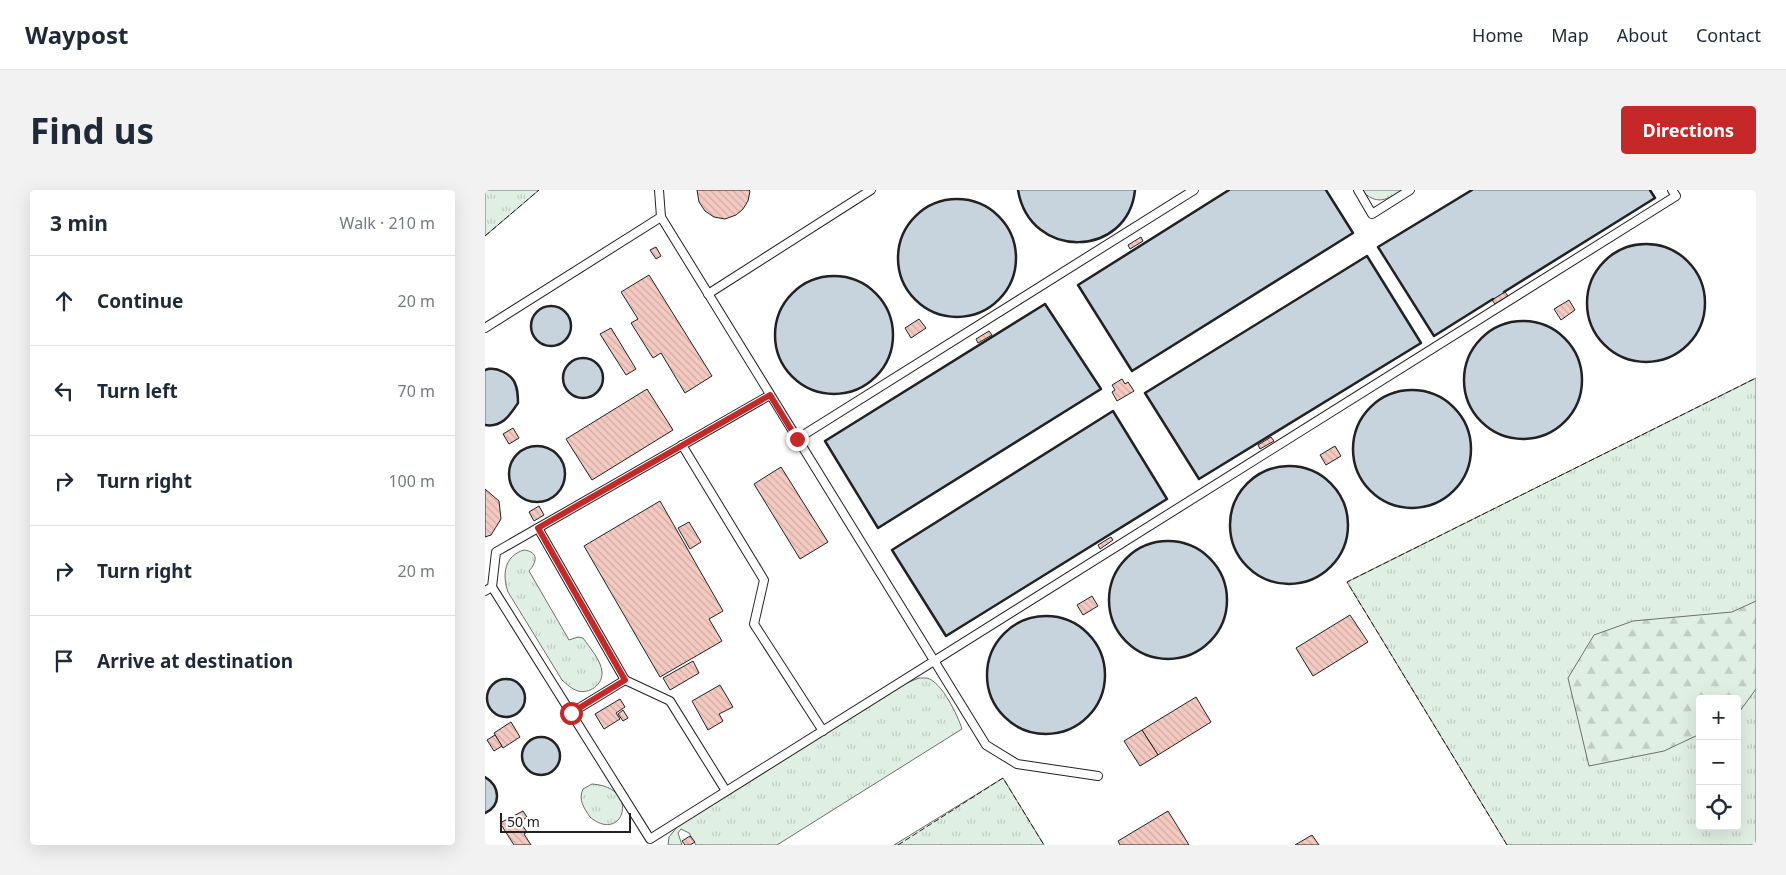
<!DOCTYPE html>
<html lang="en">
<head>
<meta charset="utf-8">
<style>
	:root { --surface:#fff; --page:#f2f2f3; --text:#1f2937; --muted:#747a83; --line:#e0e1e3; --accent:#c62828 }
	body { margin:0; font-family:"Noto Sans",sans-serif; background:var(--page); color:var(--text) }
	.controls { position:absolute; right:15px; bottom:15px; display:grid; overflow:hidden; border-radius:5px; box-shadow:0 5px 20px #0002 }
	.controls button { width:45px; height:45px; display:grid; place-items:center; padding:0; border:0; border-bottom:1px solid var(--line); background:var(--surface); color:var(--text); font:25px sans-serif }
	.scale { position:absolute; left:15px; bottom:12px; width:131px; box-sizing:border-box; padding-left:5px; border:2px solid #222; border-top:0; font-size:14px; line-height:18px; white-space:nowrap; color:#222; -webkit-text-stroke:4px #fff; paint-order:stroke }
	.stop { position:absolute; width:15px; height:15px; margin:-11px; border:4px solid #c62828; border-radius:50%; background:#fff }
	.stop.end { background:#c62828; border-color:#fff; box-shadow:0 1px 5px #0008 }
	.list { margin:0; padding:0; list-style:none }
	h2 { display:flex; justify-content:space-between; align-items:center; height:65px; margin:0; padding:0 20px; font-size:21px }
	h2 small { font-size:16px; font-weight:400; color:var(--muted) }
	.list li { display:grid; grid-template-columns:32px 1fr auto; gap:15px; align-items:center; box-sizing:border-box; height:90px; padding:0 20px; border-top:1px solid var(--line) }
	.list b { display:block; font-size:19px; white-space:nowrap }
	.list em { font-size:16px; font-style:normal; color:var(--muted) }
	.icon { flex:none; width:28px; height:28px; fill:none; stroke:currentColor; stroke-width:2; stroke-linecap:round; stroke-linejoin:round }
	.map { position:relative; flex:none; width:1271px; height:655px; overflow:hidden; border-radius:5px }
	header { display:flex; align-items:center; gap:30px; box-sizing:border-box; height:70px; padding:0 25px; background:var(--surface); border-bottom:1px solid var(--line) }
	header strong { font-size:24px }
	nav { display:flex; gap:28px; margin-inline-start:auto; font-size:18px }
	.intro { display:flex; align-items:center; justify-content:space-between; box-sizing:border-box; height:120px; padding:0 30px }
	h1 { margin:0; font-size:35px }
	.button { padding:12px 22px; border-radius:5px; background:var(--accent); color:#fff; font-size:18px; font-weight:700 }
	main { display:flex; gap:30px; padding:0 30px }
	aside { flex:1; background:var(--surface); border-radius:5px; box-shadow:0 5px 20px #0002 }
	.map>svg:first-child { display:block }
</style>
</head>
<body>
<header>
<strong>Waypost</strong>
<nav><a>Home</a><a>Map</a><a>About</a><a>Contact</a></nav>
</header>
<div class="intro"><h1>Find us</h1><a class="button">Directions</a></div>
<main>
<aside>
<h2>3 min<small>Walk · 210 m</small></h2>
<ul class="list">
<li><svg class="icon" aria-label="ahead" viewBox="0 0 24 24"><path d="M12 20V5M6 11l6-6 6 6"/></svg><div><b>Continue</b></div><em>20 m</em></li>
<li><svg class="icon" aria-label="left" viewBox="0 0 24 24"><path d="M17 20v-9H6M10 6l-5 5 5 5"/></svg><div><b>Turn left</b></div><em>70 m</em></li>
<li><svg class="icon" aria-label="right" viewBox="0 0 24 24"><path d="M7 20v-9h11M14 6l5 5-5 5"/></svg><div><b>Turn right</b></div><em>100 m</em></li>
<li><svg class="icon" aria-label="right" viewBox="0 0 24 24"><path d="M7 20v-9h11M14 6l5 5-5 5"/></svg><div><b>Turn right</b></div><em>20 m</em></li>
<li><svg class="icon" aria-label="arrive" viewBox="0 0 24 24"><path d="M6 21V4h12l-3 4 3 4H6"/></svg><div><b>Arrive at destination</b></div></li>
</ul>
</aside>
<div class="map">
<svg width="1271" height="655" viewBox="0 0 1271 655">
	<defs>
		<pattern id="grass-tufts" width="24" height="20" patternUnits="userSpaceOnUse" patternTransform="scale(1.25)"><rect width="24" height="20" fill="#e0efe3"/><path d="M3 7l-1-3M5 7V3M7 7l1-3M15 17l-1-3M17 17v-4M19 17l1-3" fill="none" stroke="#c0cdc2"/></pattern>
		<pattern id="forest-firs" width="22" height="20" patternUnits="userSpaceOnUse" patternTransform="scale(1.25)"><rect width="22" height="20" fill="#e0efe3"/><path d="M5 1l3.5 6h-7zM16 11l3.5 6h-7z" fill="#c0cdc2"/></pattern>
		<pattern id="building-back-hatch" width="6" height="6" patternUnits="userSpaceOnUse" patternTransform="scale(1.25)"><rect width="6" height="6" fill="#f3c9c0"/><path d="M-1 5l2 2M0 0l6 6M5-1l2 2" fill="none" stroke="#d0aca5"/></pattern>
	</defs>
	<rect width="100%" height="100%" fill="#fff"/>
	<g fill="url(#grass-tufts)" stroke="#6f6f6f" fill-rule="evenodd">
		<path d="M0,0H54L0,46Z"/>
		<path d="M876,0H918C901,10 892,16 876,0Z"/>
		<path d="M1271,188V655H1022L862,392ZM1215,509H1252V636H1215Z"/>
		<path d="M39,360C54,362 52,372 44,381L84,450L93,447L98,448C105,458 116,470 117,482C118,495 104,504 93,501C86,499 82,494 77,490L23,402C17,385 19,366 39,360Z"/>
		<path d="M434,488C436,488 439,488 442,488C457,492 473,526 477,539L292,655H211L204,643L196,639L193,643L197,655H183L184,647L193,636L419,494Z"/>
		<path d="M518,588L559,655H409Z"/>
		<path d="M107,594C157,597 138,655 105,627C99,618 93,610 98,599Z"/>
	</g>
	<path fill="url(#forest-firs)" stroke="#6f6f6f" d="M1271,411V499L1252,525V509H1215V544L1179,561L1104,576L1083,488L1109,445L1148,431L1247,422Z"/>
	<g fill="#c7d3dd" stroke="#6f6f6f">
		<path d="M533,0H650C643,68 545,71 533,0Z"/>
		<path d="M744,0H841L868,43L647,181L593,95Z"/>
		<path d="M987,0H1164L1170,8L949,146L893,57Z"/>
		<circle cx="472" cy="68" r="59"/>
		<circle cx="1161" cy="113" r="59"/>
		<path d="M882,66L936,153L714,289L660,203Z"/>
		<circle cx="349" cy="145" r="59"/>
		<path d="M560,114L616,199L393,338L340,251Z"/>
		<circle cx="66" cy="136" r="20"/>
		<circle cx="1038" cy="190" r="59"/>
		<circle cx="98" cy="188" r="20"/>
		<path d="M3,178C28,182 30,190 33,213C26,225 17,238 0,235V180Z"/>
		<circle cx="927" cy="259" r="59"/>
		<path d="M628,221L682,309L461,446L407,360Z"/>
		<circle cx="52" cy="284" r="28"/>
		<circle cx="804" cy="335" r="59"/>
		<circle cx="683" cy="410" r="59"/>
		<circle cx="561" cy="485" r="59"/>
		<circle cx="21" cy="508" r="19"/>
		<circle cx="56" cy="566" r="19"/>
		<path d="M0,587C15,596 17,615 0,623Z"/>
	</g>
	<g fill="url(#building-back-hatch)" stroke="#222">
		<path d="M212,0H264L265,1L263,11L258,19L251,25L240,29L229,27L220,21L214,12Z"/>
		<path d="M656,47L658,51L645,59L643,55Z"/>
		<path d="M171,57L176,66L171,69L165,60Z"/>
		<path d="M164,85L227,186L200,203L176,163L168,168L146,133L153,129L136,102Z"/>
		<path d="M1020,102L1023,106L1010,114L1007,110Z"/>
		<path d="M1084,110L1090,120L1076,130L1069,119Z"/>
		<path d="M434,129L441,138L426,148L420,138Z"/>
		<path d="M126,138L151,179L141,185L115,144Z"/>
		<path d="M504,141L507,145L493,153L491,149Z"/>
		<path d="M637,189L640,194L643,192L649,201L632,211L627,202L630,200L627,195Z"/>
		<path d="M162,199L188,240L107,290L81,249Z"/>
		<path d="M28,238L34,248L24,254L18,244Z"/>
		<path d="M786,247L789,251L775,259L773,255Z"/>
		<path d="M850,256L856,266L841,275L835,265Z"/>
		<path d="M296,277L343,352L315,369L269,294Z"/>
		<path d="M0,299L14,311L16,329L6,345L0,347Z"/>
		<path d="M175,311L238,421L224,429L237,451L175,487L99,356Z"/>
		<path d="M54,316L59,325L49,331L44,322Z"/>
		<path d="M204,332L216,352L205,359L193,338Z"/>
		<path d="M626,347L628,350L615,359L613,355Z"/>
		<path d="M607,406L613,416L598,425L592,415Z"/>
		<path d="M865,425L883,452L828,486L811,458Z"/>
		<path d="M208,471L214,483L185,500L178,488Z"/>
		<path d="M235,495L248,517L234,524L238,531L223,540L207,511Z"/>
		<path d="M711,507L726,532L673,565L657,540Z"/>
		<path d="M135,509L140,517L131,523L135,529L119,539L110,524Z"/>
		<path d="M138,520L143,528L138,531L133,524Z"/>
		<path d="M26,532L35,547L18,558L9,543Z"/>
		<path d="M657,540L673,565L655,576L639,551Z"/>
		<path d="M10,545L17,556L9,561L2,550Z"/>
		<path d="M38,621L42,627L35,632L42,642L39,644L46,655H29L15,633Z"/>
		<path d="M683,621L704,655H635L633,651Z"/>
		<path d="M827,645L834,655H810Z"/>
		<path d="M205,646L210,652L205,655H200L197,651Z"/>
	</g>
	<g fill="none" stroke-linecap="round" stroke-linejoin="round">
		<g stroke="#222" stroke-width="10">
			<g id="service">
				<path d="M174,0L176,27"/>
				<path d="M873,0L887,24L925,0"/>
				<path d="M223,104L386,0"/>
				<path d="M0,138L176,27L501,555L532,574L613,586"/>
				<path d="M312,249L709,0"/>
				<path d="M197,255L279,390L269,434L338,541"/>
				<path d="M53,338L140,490L86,523"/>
				<path d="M7,397L165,649L1191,6L1187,0"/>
				<path d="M0,401L7,397L11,362L285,205"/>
				<path d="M140,490L185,511L241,601"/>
			</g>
		</g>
		<use href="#service" stroke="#fff" stroke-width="8"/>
		<g stroke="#222" stroke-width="1" stroke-dasharray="6 2.5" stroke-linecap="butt">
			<path d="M0,46L54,0"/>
			<path d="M413,655L518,588L559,655"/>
			<path d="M1022,655L862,392L1271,188"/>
		</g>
		<g stroke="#222" stroke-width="2.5">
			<path d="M533,0C545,71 643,68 650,0"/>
			<path d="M744,0L593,95L647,181L868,43L841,0"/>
			<path d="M987,0L893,57L949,146L1008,109"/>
			<circle cx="472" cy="68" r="59"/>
			<circle cx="1161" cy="113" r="59"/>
			<path d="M882,66L936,153L714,289L660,203Z"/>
			<circle cx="349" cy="145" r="59"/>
			<path d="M1019,102L1170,8L1165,0"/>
			<path d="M560,114L616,199L393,338L340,251Z"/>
			<circle cx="66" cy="136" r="20"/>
			<circle cx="1038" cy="190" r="59"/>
			<circle cx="98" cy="188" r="20"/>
			<path d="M0,180C11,176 28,184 31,196C33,201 33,208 33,213C25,225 17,238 0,235"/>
			<circle cx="927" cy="259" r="59"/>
			<path d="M628,221L682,309L461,446L407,360Z"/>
			<circle cx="52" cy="284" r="28"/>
			<circle cx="804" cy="335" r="59"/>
			<circle cx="683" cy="410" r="59"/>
			<circle cx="561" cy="485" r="59"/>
			<circle cx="21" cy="508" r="19"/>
			<circle cx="56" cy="566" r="19"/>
			<path d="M0,587C15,596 17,615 0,623"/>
		</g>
	</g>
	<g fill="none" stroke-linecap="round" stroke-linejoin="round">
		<path stroke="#c62828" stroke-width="6" d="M86,523L140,490L53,338L285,205L312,249"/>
	</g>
</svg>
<div class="controls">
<button>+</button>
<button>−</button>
<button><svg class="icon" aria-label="locate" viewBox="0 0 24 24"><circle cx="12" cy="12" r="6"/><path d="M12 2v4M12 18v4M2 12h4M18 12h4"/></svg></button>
</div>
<div class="scale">50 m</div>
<div class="stop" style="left:86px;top:523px"></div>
<div class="stop end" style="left:312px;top:249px"></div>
</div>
</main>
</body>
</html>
